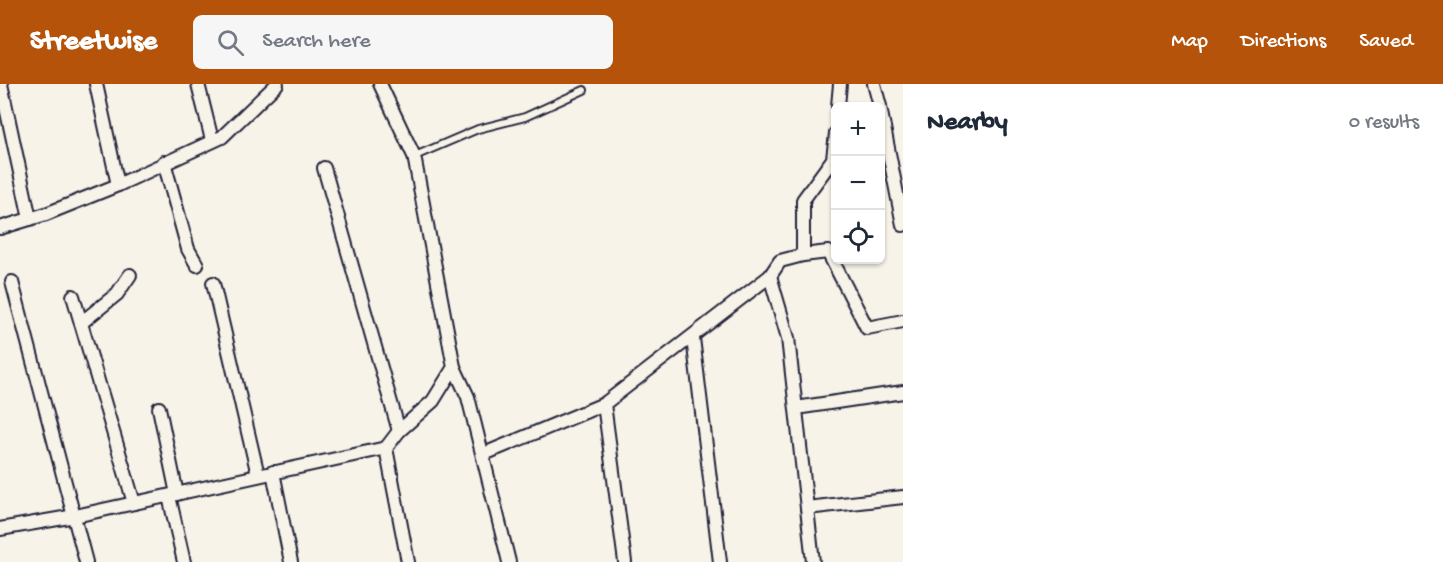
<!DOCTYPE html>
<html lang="en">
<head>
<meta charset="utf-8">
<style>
	:root { --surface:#fff; --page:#f6f6f7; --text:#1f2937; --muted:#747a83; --line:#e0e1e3; --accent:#b45309 }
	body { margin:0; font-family:"Gochi Hand",sans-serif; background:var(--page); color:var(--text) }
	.controls { position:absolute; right:18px; top:18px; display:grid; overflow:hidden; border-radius:9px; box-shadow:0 2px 4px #0004 }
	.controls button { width:54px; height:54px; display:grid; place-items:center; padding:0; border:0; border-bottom:2px solid var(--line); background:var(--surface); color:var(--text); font:30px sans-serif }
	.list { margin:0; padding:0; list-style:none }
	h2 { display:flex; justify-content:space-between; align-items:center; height:78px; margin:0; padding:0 24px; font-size:26px }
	h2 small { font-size:20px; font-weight:400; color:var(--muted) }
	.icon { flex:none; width:33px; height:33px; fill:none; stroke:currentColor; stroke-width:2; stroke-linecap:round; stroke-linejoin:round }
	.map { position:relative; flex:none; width:903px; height:478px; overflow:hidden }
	header { display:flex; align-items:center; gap:36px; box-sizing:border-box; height:84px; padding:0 30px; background:var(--accent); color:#fff }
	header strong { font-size:28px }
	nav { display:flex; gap:33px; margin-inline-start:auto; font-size:21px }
	.search { width:420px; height:54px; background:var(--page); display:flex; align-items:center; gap:15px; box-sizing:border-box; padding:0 21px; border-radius:9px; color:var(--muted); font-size:22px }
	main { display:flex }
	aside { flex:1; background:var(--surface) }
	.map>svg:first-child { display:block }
</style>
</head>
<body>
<header>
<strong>Streetwise</strong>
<div class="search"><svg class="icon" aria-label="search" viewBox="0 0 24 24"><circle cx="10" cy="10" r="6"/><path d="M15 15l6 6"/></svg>Search here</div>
<nav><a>Map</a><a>Directions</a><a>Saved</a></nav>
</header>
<main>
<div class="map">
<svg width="903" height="478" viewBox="0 0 903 478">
	<rect width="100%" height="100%" fill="#f7f3e8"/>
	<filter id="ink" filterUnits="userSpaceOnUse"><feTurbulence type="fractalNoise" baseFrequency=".0167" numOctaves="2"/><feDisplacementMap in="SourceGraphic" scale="12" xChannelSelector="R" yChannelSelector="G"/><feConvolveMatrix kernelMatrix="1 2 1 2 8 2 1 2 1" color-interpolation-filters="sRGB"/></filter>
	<g filter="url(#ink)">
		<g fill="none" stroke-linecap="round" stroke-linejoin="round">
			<g stroke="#22223b" stroke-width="10">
				<path id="lane" d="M415,72L478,45L525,33L584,6"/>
			</g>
			<g stroke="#22223b" stroke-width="16">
				<g id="street">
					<path d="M1,0L30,135"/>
					<path d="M96,0L118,101"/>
					<path d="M198,0L212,56"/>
					<path d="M380,0L414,72L454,283L433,317L399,347L386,364L408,478"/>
					<path d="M874,0L880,22"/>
					<path d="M838,22L840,0"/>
					<path d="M880,23L903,141"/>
					<path d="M164,78L188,165L197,181"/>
					<path d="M324,84L399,347"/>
					<path d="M0,144L46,130L118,101L222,53L277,0"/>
					<path d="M803,171L828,168L867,244L903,237"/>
					<path d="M770,192L788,254L813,478"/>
					<path d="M12,198L86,478"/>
					<path d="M213,199L258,391"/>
					<path d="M73,212L134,419"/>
					<path d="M81,239L117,210L130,191"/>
					<path d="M693,254L720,478"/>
					<path d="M454,283L468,313L509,478"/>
					<path d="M604,320L625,478"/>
					<path d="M159,324L177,410"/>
					<path d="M796,324L903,308"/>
					<path d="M484,370L604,320L770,192L780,177L803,171V116L833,75L836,49"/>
					<path d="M273,388L291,478"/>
					<path d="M169,412L184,478"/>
					<path d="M807,424L903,413"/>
					<path d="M0,445L75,432L386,364"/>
				</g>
			</g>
			<use href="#lane" stroke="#f7f3e8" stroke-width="6"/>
			<use href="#street" stroke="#f7f3e8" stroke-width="12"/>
		</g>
	</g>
</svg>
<div class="controls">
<button>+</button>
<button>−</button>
<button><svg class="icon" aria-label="locate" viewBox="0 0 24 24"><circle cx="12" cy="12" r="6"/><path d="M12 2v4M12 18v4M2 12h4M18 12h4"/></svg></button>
</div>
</div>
<aside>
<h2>Nearby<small>0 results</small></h2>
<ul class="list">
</ul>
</aside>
</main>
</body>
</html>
